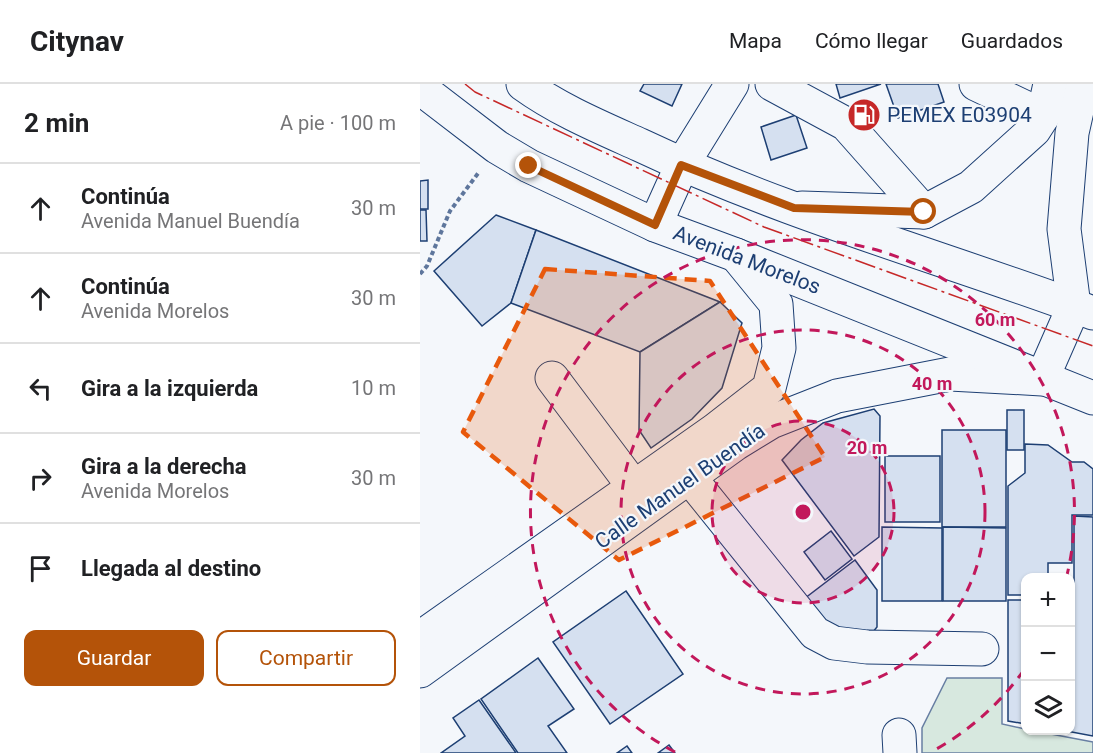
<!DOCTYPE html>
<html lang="es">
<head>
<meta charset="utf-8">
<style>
	:root { --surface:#fff; --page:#f6f6f6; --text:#202124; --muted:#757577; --line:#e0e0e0; --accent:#b45309 }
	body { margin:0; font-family:Roboto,sans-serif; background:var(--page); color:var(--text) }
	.controls { position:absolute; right:18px; bottom:18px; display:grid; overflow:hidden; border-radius:12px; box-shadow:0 2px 4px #0004 }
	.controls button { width:54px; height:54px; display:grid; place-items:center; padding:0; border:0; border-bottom:2px solid var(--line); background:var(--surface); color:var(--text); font:30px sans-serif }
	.stop { position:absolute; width:18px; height:18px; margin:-14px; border:4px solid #b45309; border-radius:50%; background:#fff }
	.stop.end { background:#b45309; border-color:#fff; box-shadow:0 2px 6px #0008 }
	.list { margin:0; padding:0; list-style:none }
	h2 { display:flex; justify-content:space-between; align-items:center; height:78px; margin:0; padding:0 24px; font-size:26px }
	h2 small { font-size:20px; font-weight:400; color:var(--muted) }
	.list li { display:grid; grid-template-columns:39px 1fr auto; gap:18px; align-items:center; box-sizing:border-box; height:90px; padding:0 24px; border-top:2px solid var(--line) }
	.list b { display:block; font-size:22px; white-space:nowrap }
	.list p { margin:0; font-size:20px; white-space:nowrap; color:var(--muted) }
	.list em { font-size:20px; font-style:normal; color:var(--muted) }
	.actions { display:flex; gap:12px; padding:18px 24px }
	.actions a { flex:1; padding:14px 0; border:2px solid var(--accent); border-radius:12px; text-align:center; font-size:21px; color:var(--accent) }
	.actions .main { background:var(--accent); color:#fff }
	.icon { flex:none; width:33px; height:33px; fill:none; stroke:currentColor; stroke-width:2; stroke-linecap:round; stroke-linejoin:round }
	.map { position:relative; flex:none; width:673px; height:669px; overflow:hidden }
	header { display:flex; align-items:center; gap:36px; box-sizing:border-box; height:84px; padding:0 30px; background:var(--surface); border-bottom:2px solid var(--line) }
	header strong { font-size:28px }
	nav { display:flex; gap:33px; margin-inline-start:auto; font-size:21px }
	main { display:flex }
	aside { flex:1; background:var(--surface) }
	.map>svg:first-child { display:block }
</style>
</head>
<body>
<header>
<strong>Citynav</strong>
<nav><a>Mapa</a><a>Cómo llegar</a><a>Guardados</a></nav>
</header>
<main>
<aside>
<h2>2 min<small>A pie · 100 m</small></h2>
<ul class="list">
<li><svg class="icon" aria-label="ahead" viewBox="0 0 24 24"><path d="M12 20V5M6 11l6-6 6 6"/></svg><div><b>Continúa</b><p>Avenida Manuel Buendía</p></div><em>30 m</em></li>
<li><svg class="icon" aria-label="ahead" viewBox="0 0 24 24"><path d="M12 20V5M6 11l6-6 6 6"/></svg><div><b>Continúa</b><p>Avenida Morelos</p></div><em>30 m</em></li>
<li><svg class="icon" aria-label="left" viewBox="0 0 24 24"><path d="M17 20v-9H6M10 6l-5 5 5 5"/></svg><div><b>Gira a la izquierda</b></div><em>10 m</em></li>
<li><svg class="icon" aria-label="right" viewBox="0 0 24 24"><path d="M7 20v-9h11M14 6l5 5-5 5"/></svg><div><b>Gira a la derecha</b><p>Avenida Morelos</p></div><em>30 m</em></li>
<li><svg class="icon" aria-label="arrive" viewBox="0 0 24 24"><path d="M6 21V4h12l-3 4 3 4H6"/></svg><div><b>Llegada al destino</b></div></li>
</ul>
<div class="actions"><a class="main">Guardar</a><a>Compartir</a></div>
</aside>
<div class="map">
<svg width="673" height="669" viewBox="0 0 673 669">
	<rect width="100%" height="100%" fill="#f4f7fb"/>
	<path fill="#d7e8df" stroke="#687fa3" stroke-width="1.5" d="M527,594H582V640L605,645L606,646L615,647L673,658V669H502V644Z"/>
	<g fill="#d5e0f0" stroke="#1d3f73" stroke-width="1.5">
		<path d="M224,0H262L252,22L220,7Z"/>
		<path d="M416,0H461L420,14Z"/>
		<path d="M466,0H518L524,18L478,34Z"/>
		<path d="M376,31L387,64L351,76L341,43Z"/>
		<path d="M8,96V125H0V97Z"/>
		<path d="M0,126H6L7,157H0Z"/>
		<path d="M76,131L116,146L91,219L62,242L14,187Z"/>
		<path d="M116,146L300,218L220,268L91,219Z"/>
		<path d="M300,218L322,239L302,304L272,335L231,364L219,346L220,268Z"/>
		<path d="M454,325L460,332L459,453L434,472L362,376L381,356L403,339Z"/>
		<rect x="587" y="326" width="17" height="40"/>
		<rect x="522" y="346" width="64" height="97"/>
		<path d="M605,360L628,361L652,378H664L673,385V431H652V479H628V494H606V511H588V402L605,389Z"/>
		<rect x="465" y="372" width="55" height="66"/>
		<path d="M654,432L673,433V652L641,646H650V516H654Z"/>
		<path d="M462,443L522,444V517H462Z"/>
		<path d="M523,443L586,444V517H523Z"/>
		<path d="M411,447L432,475L405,496L384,468Z"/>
		<path d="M435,476L457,506V543L448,554L418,548L380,518Z"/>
		<path d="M206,507L263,590L190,640L133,558Z"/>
		<path d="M588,516H606V640L588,637Z"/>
		<path d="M118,574L154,625L128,642L147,669H98L61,615Z"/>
		<path d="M59,616L96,669H21L45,652L33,634Z"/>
		<path d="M249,661L255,669H238Z"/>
		<path d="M207,662L212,669H197Z"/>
	</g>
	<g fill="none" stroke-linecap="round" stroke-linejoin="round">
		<g stroke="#1d3f73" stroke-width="35">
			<g id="minor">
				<path d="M352,0L426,40L504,128"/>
				<path d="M556,0L623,32"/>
				<path d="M382,124L504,128L551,103L614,46L623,32L630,0"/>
				<path d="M235,141L262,81L312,0"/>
				<path d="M132,294L214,403"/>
				<path d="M270,394L395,549L414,559L447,563L562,565"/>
				<path d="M0,554L295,346L349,304L359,264L356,220L316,171"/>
				<path d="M0,587L315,360L351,338L417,312L530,290L622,295L654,222L644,145L652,49L663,0"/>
				<path d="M479,651L480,669"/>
			</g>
		</g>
		<g stroke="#1d3f73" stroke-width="35">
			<g id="major">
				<path d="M103,0C139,26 180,43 220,61C366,130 522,173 673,229"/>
				<path d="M0,4L77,63L109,82L235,141L316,171L673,314"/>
			</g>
		</g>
		<path stroke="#5e769c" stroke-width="4" stroke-dasharray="4.5 3" stroke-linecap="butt" d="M0,190L7,182L30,127L59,88"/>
		<use href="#minor" stroke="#f4f7fb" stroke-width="33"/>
		<use href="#major" stroke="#f4f7fb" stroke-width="33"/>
		<path stroke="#c62828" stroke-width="1.5" stroke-dasharray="21 4.5 3 4.5" stroke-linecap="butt" d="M45,0L55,8L344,143L673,262"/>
	</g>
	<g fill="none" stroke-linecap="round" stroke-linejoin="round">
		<path stroke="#b45309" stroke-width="8" d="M109,82L235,141L261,81L374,124L504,128"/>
	</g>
	<path fill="#e8590c" fill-opacity="0.2" stroke="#e8590c" stroke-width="4.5" stroke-dasharray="12 8" stroke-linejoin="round" d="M125,185L290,197L405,373L199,476L43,348Z"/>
	<circle cx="383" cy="428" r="91" fill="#c2185b" fill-opacity=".12"/>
	<g fill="none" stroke="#c2185b" stroke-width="3" stroke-dasharray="10 8">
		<circle cx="383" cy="428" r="91"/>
		<circle cx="383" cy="428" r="182"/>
		<path d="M604 586A272 272 0 0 1 511 668M255 668A272 272 0 1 1 647 491"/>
	</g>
	<defs>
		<g id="fuel-disc" transform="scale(1.725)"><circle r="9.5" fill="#c62828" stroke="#f4f7fb"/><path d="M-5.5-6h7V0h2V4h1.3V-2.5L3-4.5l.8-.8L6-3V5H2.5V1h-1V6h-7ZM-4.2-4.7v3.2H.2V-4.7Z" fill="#fff"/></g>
	</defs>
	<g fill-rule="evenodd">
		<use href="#fuel-disc" x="444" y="31"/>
	</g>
	<g text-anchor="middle" stroke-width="4.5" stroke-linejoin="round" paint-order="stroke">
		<g font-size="21" fill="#1d3f73" stroke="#f4f7fb" text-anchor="start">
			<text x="467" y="38">PEMEX E03904</text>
		</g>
		<g font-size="21" fill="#1d3f73" stroke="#f4f7fb">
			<text transform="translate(327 176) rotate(21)" y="7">Avenida Morelos</text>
			<text transform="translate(260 402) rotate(-35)" y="7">Calle Manuel Buendía</text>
		</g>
	</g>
	<circle cx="383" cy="428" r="9" fill="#c2185b" stroke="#f4f7fb" stroke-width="3"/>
	<g font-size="18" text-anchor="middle" font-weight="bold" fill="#c2185b" stroke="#f4f7fb" stroke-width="4.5" stroke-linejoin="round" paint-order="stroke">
		<text x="575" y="242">60 m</text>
		<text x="512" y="306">40 m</text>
		<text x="447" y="370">20 m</text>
	</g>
</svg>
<div class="controls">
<button>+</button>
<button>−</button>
<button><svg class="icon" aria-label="layers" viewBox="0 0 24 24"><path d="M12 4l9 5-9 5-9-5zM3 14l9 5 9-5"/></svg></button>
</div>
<div class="stop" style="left:504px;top:128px"></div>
<div class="stop end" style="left:109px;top:82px"></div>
</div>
</main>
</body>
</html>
